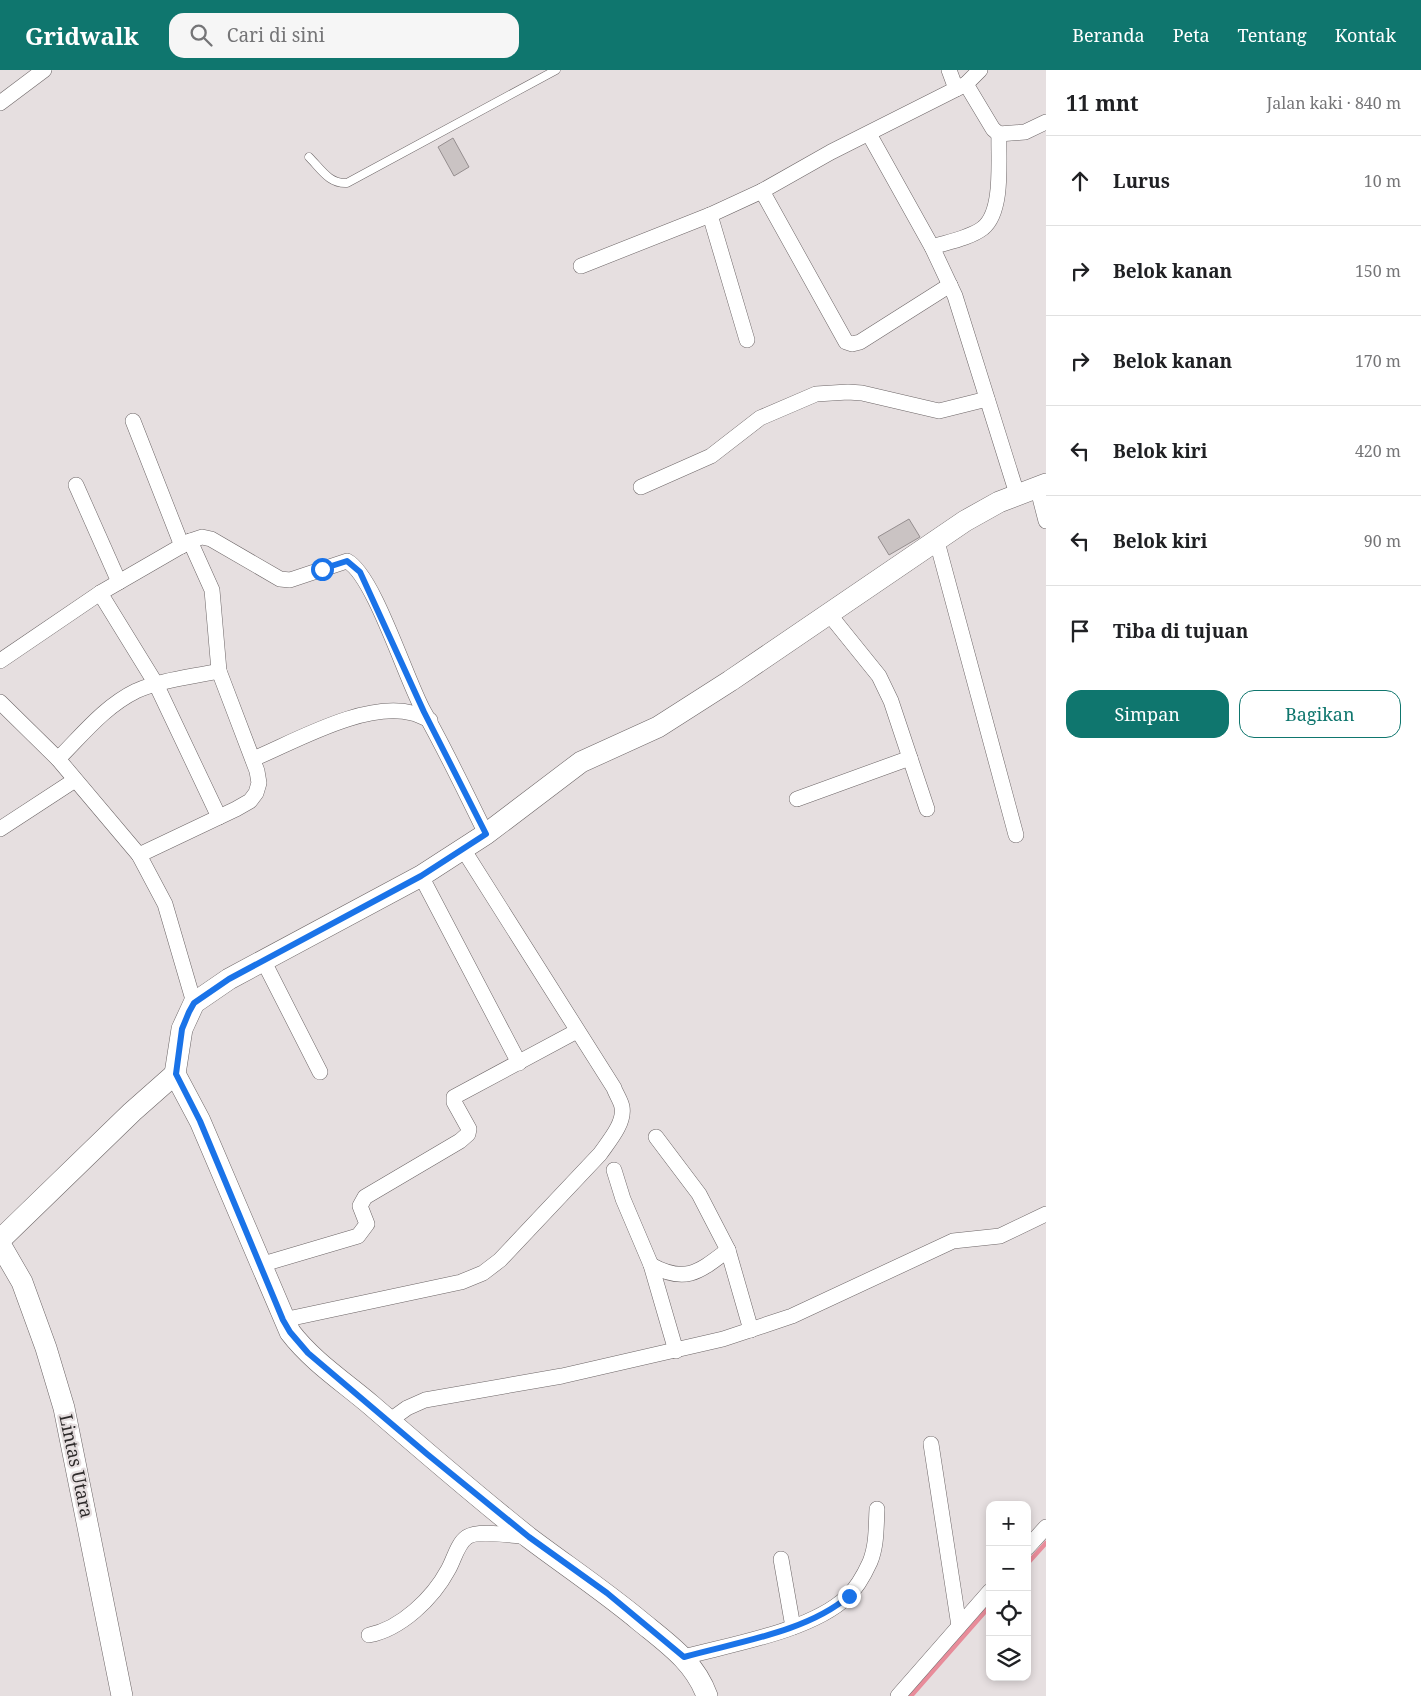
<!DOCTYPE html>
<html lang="id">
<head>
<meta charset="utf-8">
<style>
	:root { --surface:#fff; --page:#f6f6f6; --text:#202124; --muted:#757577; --line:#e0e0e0; --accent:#0f766e }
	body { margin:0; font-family:"Noto Serif",serif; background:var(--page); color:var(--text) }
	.controls { position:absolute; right:15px; bottom:15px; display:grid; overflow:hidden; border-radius:10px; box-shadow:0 2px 8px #0003 }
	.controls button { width:45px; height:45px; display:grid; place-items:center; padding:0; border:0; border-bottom:1px solid var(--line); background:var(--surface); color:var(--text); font:25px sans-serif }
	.stop { position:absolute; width:15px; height:15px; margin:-11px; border:4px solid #1a73e8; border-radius:50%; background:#fff }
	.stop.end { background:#1a73e8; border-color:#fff; box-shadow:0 1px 5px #0008 }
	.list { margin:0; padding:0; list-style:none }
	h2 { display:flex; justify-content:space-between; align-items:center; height:65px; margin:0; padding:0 20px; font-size:21px }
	h2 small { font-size:16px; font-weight:400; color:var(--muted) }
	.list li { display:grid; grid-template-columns:32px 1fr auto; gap:15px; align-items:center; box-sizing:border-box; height:90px; padding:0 20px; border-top:1px solid var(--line) }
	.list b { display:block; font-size:19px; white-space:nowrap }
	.list em { font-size:16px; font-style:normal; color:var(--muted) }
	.actions { display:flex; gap:10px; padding:15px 20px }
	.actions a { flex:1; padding:11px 0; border:1px solid var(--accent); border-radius:15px; text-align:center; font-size:18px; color:var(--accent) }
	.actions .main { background:var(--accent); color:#fff }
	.icon { flex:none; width:28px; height:28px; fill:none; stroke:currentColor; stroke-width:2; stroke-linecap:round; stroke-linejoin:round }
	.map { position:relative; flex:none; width:1046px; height:1626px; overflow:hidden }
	header { display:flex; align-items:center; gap:30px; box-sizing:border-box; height:70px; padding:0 25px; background:var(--accent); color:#fff }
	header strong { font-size:24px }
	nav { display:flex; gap:28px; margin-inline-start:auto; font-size:18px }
	.search { width:350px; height:45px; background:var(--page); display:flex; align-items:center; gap:12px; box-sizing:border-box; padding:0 18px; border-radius:15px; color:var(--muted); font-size:19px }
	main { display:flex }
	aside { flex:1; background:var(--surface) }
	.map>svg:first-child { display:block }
</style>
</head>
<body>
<header>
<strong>Gridwalk</strong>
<div class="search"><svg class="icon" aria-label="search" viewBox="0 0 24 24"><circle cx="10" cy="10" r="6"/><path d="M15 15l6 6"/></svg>Cari di sini</div>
<nav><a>Beranda</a><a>Peta</a><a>Tentang</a><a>Kontak</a></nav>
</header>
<main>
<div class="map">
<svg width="1046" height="1626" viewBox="0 0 1046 1626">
	<rect width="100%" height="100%" fill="#e6dfe0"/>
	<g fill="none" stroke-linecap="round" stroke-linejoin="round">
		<g stroke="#e88c9a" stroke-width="4.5">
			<path d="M1027,1494L1046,1473"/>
			<path d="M911,1626L990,1536"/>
		</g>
	</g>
	<g fill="#cac3c3" stroke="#958e8f">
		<path d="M453,68L469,97L454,106L438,77Z"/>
		<path d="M909,449L920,467L889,485L878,467Z"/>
	</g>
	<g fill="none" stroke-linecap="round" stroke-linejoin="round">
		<g stroke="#6c6566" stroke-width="9">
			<path id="lane" d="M309,87C321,99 329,114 347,113L556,0"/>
		</g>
		<g stroke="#6c6566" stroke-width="16">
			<g id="street">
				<path d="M949,0L956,19"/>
				<path d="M980,0L966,14L993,59L999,64L1025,62L1046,52"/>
				<path d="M0,33L44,0"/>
				<path d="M869,64L932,177L955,226L1017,424"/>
				<path d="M762,121L846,272L852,274L860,272L950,215"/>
				<path d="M710,145L747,270"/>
				<path d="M932,177C948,172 970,168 983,158C1004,141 998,89 999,64"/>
				<path d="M581,196L710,145L762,121L831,82L966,14"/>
				<path d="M133,351L182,476"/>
				<path d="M76,415L119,512"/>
				<path d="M1037,416L1046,451"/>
				<path d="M641,417L711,386L760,348L816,324L848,322L862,323L939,341L987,329"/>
				<path d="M936,468L1016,765"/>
				<path d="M100,523L156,614L219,747"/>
				<path d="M829,544L879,606L891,631L927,739"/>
				<path d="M0,591L100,523L190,471L202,467L211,469L280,509L290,510L347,491C374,505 406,610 424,642C446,681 466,723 486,764"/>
				<path d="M0,632L58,689L139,785L165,834L194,933"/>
				<path d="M58,689C82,665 105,636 136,621C161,610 192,607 219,601"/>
				<path d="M253,689C296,671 365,631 412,643C418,644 424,648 430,650"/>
				<path d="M797,729L910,688"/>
				<path d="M0,759L75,710"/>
				<path d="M139,785L236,739L250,731L256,723L259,713L257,701L219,601L212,520L190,471"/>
				<path d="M421,806L519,993"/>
				<path d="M264,892L320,1002"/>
				<path d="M656,1067L699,1124L728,1180L751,1260"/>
				<path d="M614,1100L623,1129L651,1195L676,1281"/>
				<path d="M260,1195L358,1166L367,1154L360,1136L365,1127L460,1071L468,1064L469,1059L454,1032V1027L577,961"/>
				<path d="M651,1195C686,1214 699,1202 728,1180"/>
				<path d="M283,1250L461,1212L483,1203L500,1190L600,1084C609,1071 625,1053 622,1037C621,1031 616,1024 614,1018L463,779"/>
				<path d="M389,1351L407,1338L425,1330L562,1306L723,1269L792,1246L953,1171L1000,1166L1046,1144"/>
				<path d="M931,1374L959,1556"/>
				<path d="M1027,1478L1046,1457"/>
				<path d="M781,1489L793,1557"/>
				<path d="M369,1565C401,1559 433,1528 448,1500C454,1490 457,1474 467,1467C479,1459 514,1466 529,1467"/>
				<path d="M684,1587C732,1574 811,1561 847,1527C857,1518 865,1503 870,1492C877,1475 876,1456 877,1439"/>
				<path d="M898,1626L990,1521"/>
			</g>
		</g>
		<g stroke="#6c6566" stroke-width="22">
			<g id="secondary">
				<path d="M0,1170L132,1042L175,1004"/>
				<path d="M0,1174L22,1212L46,1278L64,1338L122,1626"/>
				<path d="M707,1626C695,1592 667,1573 640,1551C604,1521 565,1495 528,1467C475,1425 423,1380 371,1335C344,1312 312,1291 290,1262L200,1051L175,1004L182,959L194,933L229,909L421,806L486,764L581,692L658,657L730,611L965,451L999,432L1046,414"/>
			</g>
		</g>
		<use href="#lane" stroke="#fff" stroke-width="8"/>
		<use href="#street" stroke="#fff" stroke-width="15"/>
		<use href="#secondary" stroke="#fff" stroke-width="21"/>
	</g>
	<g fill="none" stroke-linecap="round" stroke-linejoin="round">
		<path stroke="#1a73e8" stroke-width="6" d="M322,499L347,491L360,502L424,642L486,764L421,806L229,909L194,933L189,942L182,959L176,1004L200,1051L283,1250L290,1262L308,1283L427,1384L529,1467L607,1523L684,1587C737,1572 807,1562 849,1526"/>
	</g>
	<g text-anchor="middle" stroke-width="4.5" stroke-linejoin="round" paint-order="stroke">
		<g font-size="18" fill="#2e2b2b" stroke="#e6dfe0">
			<text transform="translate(76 1396) rotate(78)" y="6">Lintas Utara</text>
		</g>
	</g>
</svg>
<div class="controls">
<button>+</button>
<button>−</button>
<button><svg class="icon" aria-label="locate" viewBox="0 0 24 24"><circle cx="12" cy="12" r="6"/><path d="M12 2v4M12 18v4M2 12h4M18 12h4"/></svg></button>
<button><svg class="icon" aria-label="layers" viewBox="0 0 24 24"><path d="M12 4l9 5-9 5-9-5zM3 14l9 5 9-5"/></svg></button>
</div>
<div class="stop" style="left:322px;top:499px"></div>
<div class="stop end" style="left:849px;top:1526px"></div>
</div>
<aside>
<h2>11 mnt<small>Jalan kaki · 840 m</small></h2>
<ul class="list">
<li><svg class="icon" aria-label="ahead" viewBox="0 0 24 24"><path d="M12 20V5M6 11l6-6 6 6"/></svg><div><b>Lurus</b></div><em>10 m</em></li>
<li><svg class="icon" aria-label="right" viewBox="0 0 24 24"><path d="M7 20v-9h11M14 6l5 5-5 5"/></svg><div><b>Belok kanan</b></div><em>150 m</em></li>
<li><svg class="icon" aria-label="right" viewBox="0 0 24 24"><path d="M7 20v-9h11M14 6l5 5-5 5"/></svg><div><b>Belok kanan</b></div><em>170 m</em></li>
<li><svg class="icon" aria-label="left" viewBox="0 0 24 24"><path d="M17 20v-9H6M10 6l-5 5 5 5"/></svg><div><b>Belok kiri</b></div><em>420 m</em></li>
<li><svg class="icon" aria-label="left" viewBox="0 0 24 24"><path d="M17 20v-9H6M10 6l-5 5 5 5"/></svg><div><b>Belok kiri</b></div><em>90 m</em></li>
<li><svg class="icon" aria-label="arrive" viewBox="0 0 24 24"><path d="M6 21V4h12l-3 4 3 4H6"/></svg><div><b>Tiba di tujuan</b></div></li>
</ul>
<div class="actions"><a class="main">Simpan</a><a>Bagikan</a></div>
</aside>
</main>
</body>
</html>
